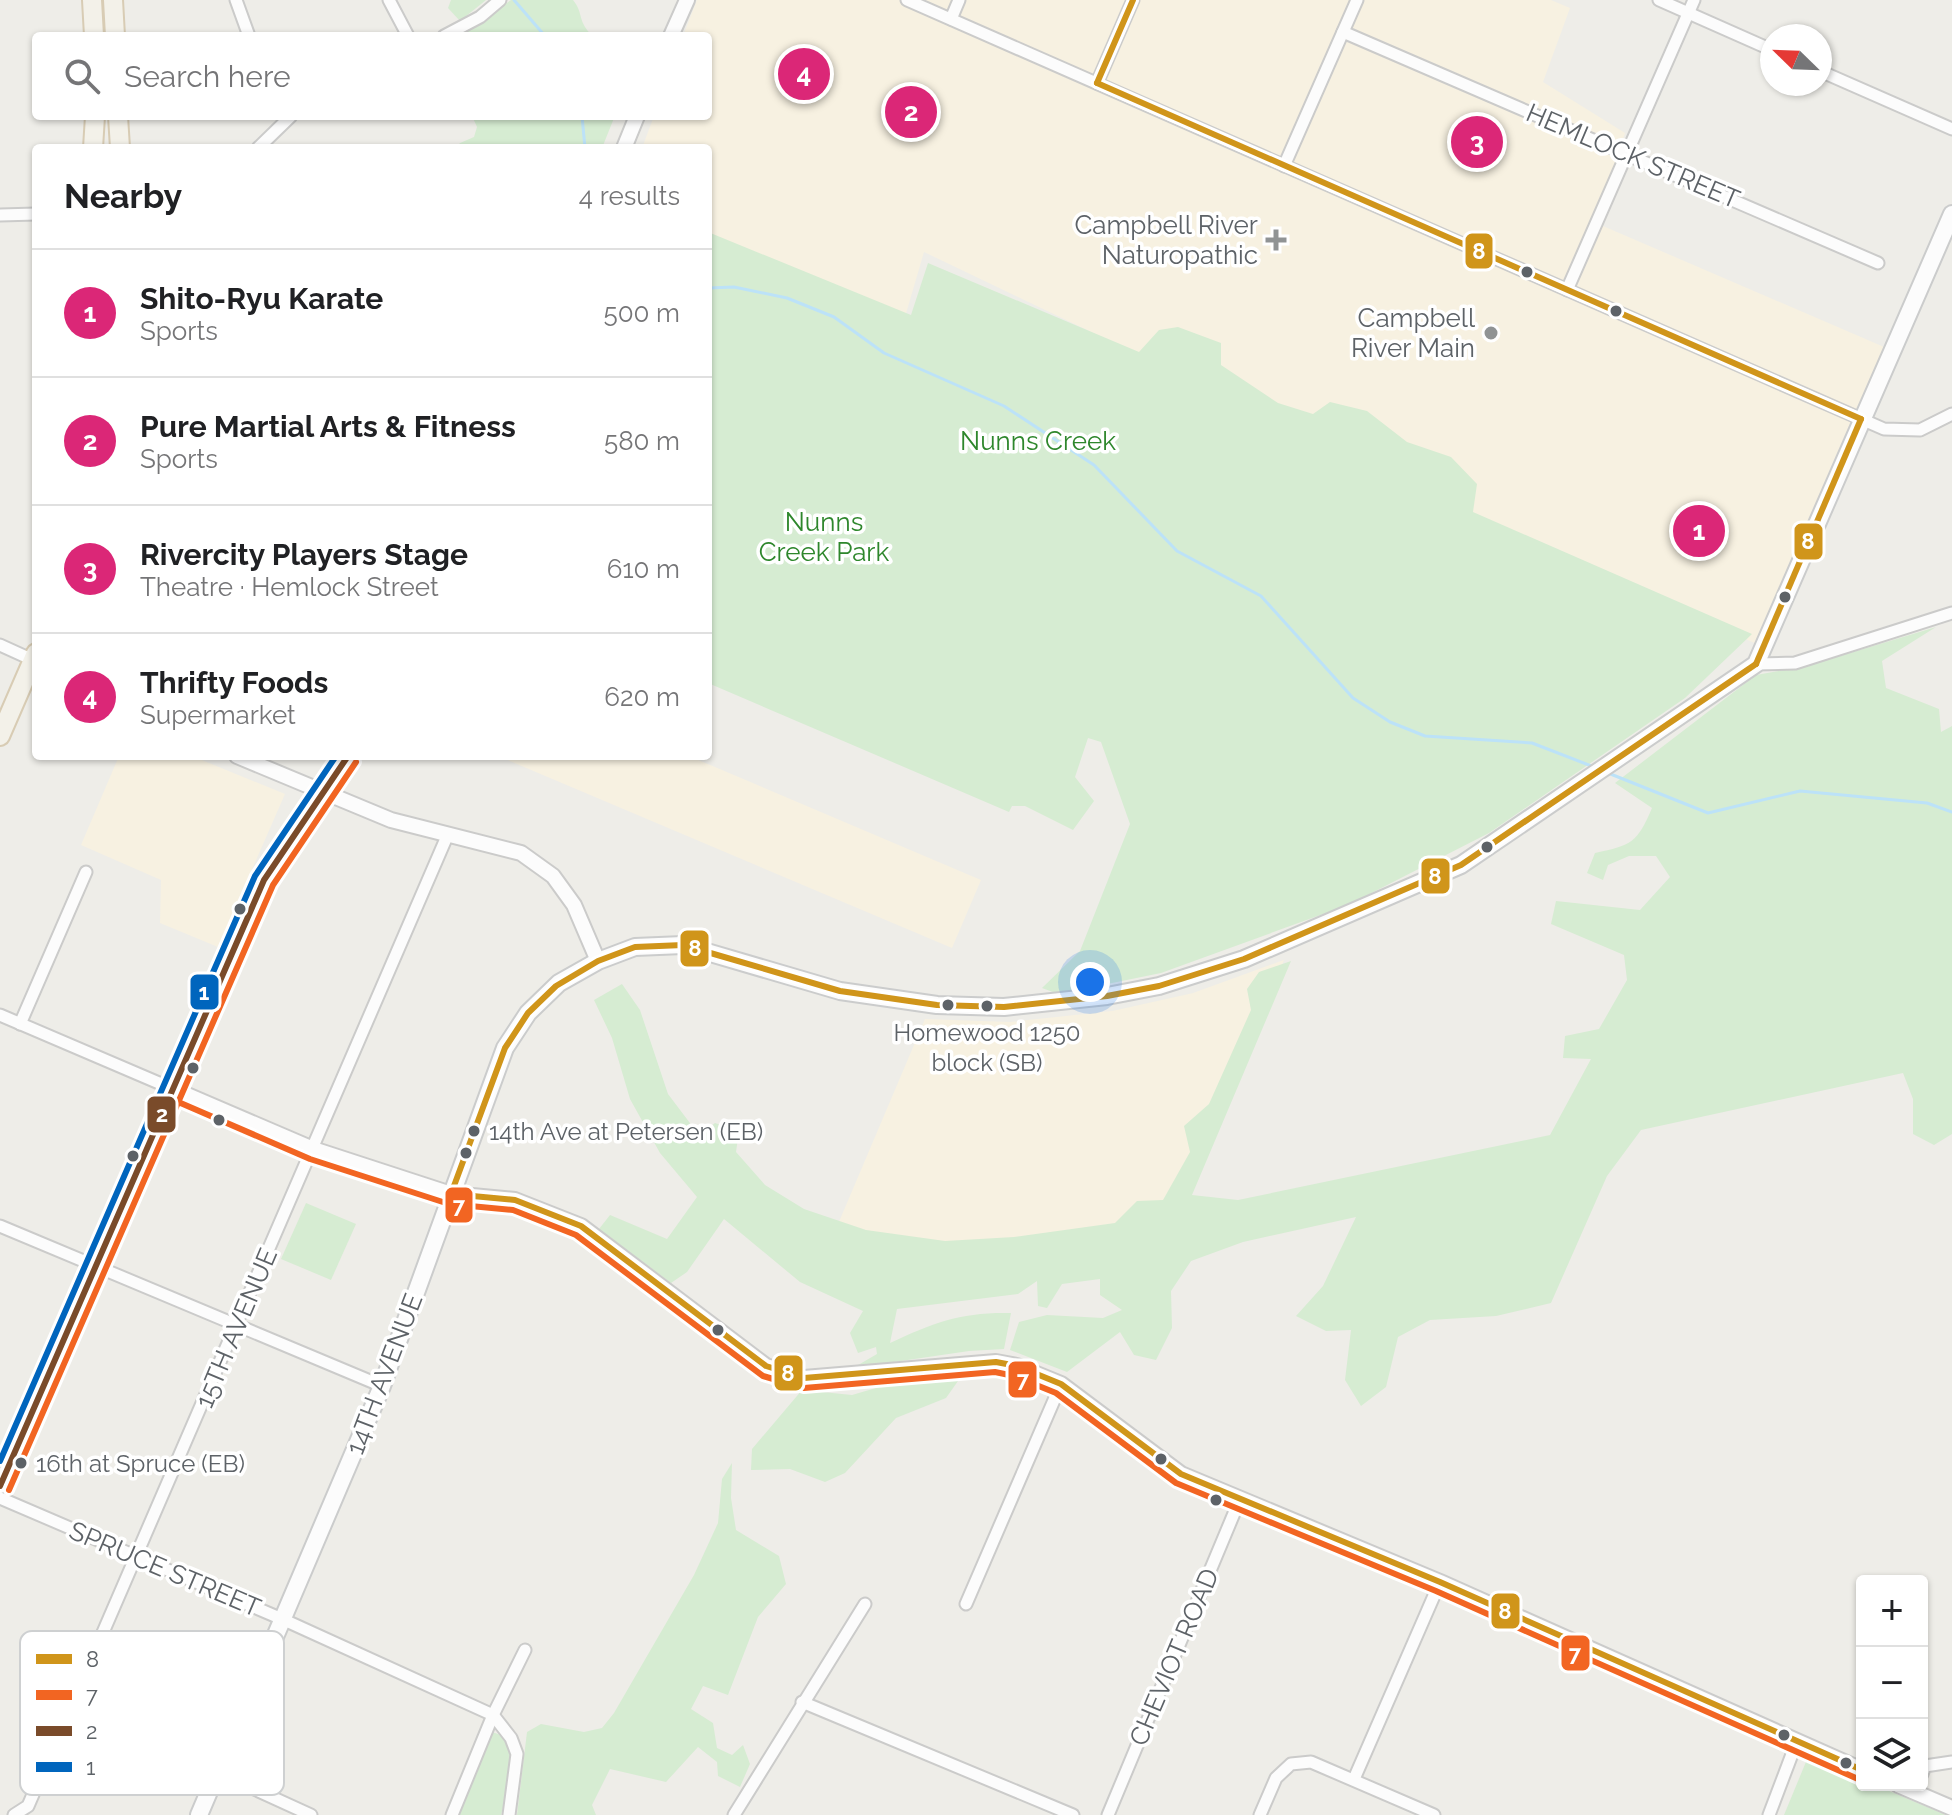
<!DOCTYPE html>
<html lang="en">
<head>
<meta charset="utf-8">
<style>
	:root { --surface:#fff; --page:#f2f2f2; --text:#202124; --muted:#757577; --line:#e0e0e0; --accent:#db2777 }
	body { margin:0; font-family:Raleway,sans-serif; background:var(--page); color:var(--text) }
	.controls { position:absolute; right:24px; bottom:24px; display:grid; overflow:hidden; border-radius:8px; box-shadow:0 2px 6px #0004 }
	.controls button { width:72px; height:72px; display:grid; place-items:center; padding:0; border:0; border-bottom:2px solid var(--line); background:var(--surface); color:var(--text); font:40px sans-serif }
	.compass { position:absolute; left:1760px; top:24px; width:72px; height:72px; border-radius:50%; background:var(--surface); box-shadow:0 2px 6px #0004; rotate:293deg }
	.you { position:absolute; left:1090px; top:982px; width:28px; height:28px; margin:-20px; border:6px solid #fff; border-radius:50%; background:#1a73e8; box-shadow:0 0 0 12px #1a73e833 }
	.badge { display:grid; place-items:center; width:52px; height:52px; border-radius:50%; background:var(--accent); color:#fff; font-size:26px; font-weight:700 }
	.pin { position:absolute; translate:-50% -50%; border:4px solid #fff; box-shadow:0 2px 8px #0006 }
	.list { margin:0; padding:0; list-style:none }
	h2 { display:flex; justify-content:space-between; align-items:center; height:104px; margin:0; padding:0 32px; font-size:34px }
	h2 small { font-size:26px; font-weight:400; color:var(--muted) }
	.list li { display:grid; grid-template-columns:52px 1fr auto; gap:24px; align-items:center; box-sizing:border-box; height:128px; padding:0 32px; border-top:2px solid var(--line) }
	.list b { display:block; font-size:30px; white-space:nowrap }
	.list p { margin:0; font-size:26px; white-space:nowrap; color:var(--muted) }
	.list em { font-size:26px; font-style:normal; color:var(--muted) }
	.icon { flex:none; width:44px; height:44px; fill:none; stroke:currentColor; stroke-width:2; stroke-linecap:round; stroke-linejoin:round }
	.map { position:relative; flex:none; width:1952px; height:1815px; overflow:hidden }
	.search { position:absolute; background:var(--surface); box-shadow:0 2px 6px #0004; left:32px; top:32px; width:680px; height:88px; display:flex; align-items:center; gap:20px; box-sizing:border-box; padding:0 28px; border-radius:8px; color:var(--muted); font-size:30px }
	.panel { position:absolute; background:var(--surface); box-shadow:0 2px 6px #0004; left:32px; top:144px; width:680px; height:616px; border-radius:8px }
	.map>svg:first-child { display:block }
</style>
</head>
<body>
<div class="map">
<svg width="1952" height="1815" viewBox="0 0 1952 1815">
	<rect width="100%" height="100%" fill="#eeede8"/>
	<g fill="#f7f1e1">
		<path d="M697,0H1551L1570,8L1543,82L1625,133L1596,223L1891,350L1763,647L1407,483L924,252L900,334L708,238V148H642L654,116H708V36H683Z"/>
		<path d="M119,756H192L285,794L218,947L160,923L161,880L81,845Z"/>
		<path d="M498,756H689L981,880L952,948Z"/>
		<path d="M1284,960L1170,1227L1016,1261L830,1243L925,1019L1010,1022L1112,1011L1193,993Z"/>
	</g>
	<g fill="#d6ecd2">
		<path d="M451,0H486L460,21L448,8Z"/>
		<path d="M511,0H573C584,13 577,22 593,36H459Z"/>
		<path d="M472,116H614V118L602,148H456L460,143L474,137L477,127Z"/>
		<path d="M708,232L911,315L928,263L1139,352L1159,330L1178,327L1221,343V365L1278,403L1313,414L1330,402L1367,411L1407,442L1451,457L1477,484L1473,512L1752,634L1685,698L1489,833L1348,905L1161,973L1058,994L1042,988L1080,951L1130,824L1101,742L1088,738L1075,777L1094,801L1073,830L1025,806H1012L1009,812L708,683Z"/>
		<path d="M1936,627L1882,661L1886,688L1939,709L1941,732L1952,726V1134L1934,1145L1913,1134V1099L1903,1073L1641,1130L1607,1176L1551,1303L1496,1316L1430,1320L1398,1337L1386,1387L1361,1406L1345,1380L1351,1330L1326,1331L1296,1316L1323,1286L1356,1217L1243,1242L1191,1261L1171,1291L1172,1328L1156,1360L1134,1355L1120,1332L1067,1372L1010,1350L1019,1322L1047,1315L1103,1318L1122,1310L1100,1295V1279L1062,1284L1047,1308L1038,1306L1037,1281L1018,1294L897,1309L890,1343C935,1322 961,1312 1011,1313L1004,1349L969,1351L853,1368L877,1354L876,1347L858,1353L850,1333L863,1311L800,1282L724,1219L687,1272L671,1283L599,1229L610,1215L667,1239L697,1197L660,1153L630,1099L612,1038L594,1000L622,984L640,1010L668,1094L699,1135L715,1123L739,1131L736,1152L765,1185L804,1209L866,1230L945,1241L1014,1237L1115,1223L1137,1201L1163,1200L1190,1152L1184,1126L1209,1104L1251,1010L1247,989L1259,972L1291,961L1192,1195L1238,1200L1550,1135L1591,1059L1563,1058L1565,1036L1599,1029L1627,980L1624,955L1551,924L1556,901L1640,910L1670,877L1656,856H1629L1608,865L1603,880L1587,873L1595,853C1632,845 1637,843 1652,808L1615,783L1756,675L1807,666Z"/>
		<path d="M306,1203L356,1224L331,1280L281,1259Z"/>
		<path d="M963,1374L946,1398L896,1418L845,1473L825,1482L790,1469L751,1470L752,1449L802,1390L852,1395L910,1378Z"/>
		<path d="M732,1463L731,1498L736,1530L779,1556L786,1584L758,1617L728,1695L703,1686L691,1709L713,1723L717,1748L732,1755L743,1745L750,1764L740,1787L718,1776L717,1762L698,1747L666,1782L610,1769L592,1805L596,1815H517L527,1732L541,1724L584,1732L602,1728L614,1713L694,1575L718,1523L722,1479Z"/>
		<path d="M489,1731L513,1739L509,1782L501,1815H445Z"/>
		<path d="M1808,1757L1862,1780V1785H1875L1946,1815H1784Z"/>
	</g>
	<g fill="none" stroke-linecap="round" stroke-linejoin="round">
		<g stroke="#bce2f8" stroke-width="3">
			<path d="M514,0L545,36"/>
			<path d="M582,116L585,148"/>
			<path d="M708,288L734,287L787,298L834,317L884,353L1004,406L1094,465L1177,551L1261,596L1353,698L1390,722L1425,736L1532,743L1594,767"/>
			<path d="M1608,773L1708,813L1800,791L1927,803L1952,812"/>
		</g>
		<g stroke="#cbcbca" stroke-width="15">
			<g id="minor">
				<path d="M236,0L249,36"/>
				<path d="M389,0L408,36"/>
				<path d="M907,0L1884,429L1920,430L1952,414"/>
				<path d="M1659,0L1772,50"/>
				<path d="M951,19L959,0"/>
				<path d="M1343,32L1878,263"/>
				<path d="M444,36L480,17L500,0"/>
				<path d="M1820,71L1952,129"/>
				<path d="M1097,83L1133,0"/>
				<path d="M258,148L291,116"/>
				<path d="M1284,166L1357,0"/>
				<path d="M0,215L36,214"/>
				<path d="M1567,290L1694,0"/>
				<path d="M0,645L33,660"/>
				<path d="M1756,664L1795,663L1952,613"/>
				<path d="M0,1015L173,1089"/>
				<path d="M20,1024L86,872"/>
				<path d="M0,1226L382,1386"/>
				<path d="M0,1498L282,1619L493,1715L511,1738L517,1754L509,1815"/>
				<path d="M966,1604L1061,1384"/>
				<path d="M802,1702L1073,1815"/>
				<path d="M217,1772L311,1815"/>
				<path d="M1922,1774L1925,1766L1952,1762"/>
				<path d="M1354,1779L1440,1582"/>
				<path d="M14,1815L28,1806L448,834"/>
				<path d="M452,1815L493,1715L525,1650"/>
				<path d="M734,1815L865,1604"/>
				<path d="M1108,1815L1240,1499"/>
				<path d="M1260,1815L1276,1778L1291,1764L1311,1762L1434,1815"/>
				<path d="M1769,1815L1797,1741"/>
			</g>
		</g>
		<g stroke="#cbcbca" stroke-width="18">
			<g id="tertiary">
				<path d="M671,36L687,0"/>
				<path d="M624,148L637,116"/>
				<path d="M237,756L391,820L521,853L553,876L574,905L598,961"/>
				<path d="M173,1089L313,1149L451,1194L515,1200L581,1226L766,1366L804,1378L996,1362L1017,1366L1061,1384L1181,1474L1440,1582L1862,1770"/>
				<path d="M0,1486L264,880L348,756"/>
				<path d="M1898,1785L1952,1808"/>
			</g>
		</g>
		<g stroke="#cbcccc" stroke-width="20">
			<path id="secondary" d="M199,1815L382,1386L505,1048L528,1013L559,983L598,961L635,947L683,945L840,991L937,1005L1004,1007L1107,996L1159,986L1244,959L1461,865L1756,664L1952,214"/>
		</g>
		<g stroke="#d8ccb4" stroke-width="22">
			<g id="primary">
				<path d="M92,0L94,36"/>
				<path d="M113,0L115,36"/>
				<path d="M118,116L120,148"/>
				<path d="M93,148L95,116"/>
				<path d="M0,736L36,653"/>
			</g>
		</g>
		<use href="#minor" stroke="#fcfcfc" stroke-width="11"/>
		<use href="#tertiary" stroke="#fcfcfc" stroke-width="14"/>
		<use href="#secondary" stroke="#fcfcfc" stroke-width="16"/>
		<use href="#primary" stroke="#f3f1e9" stroke-width="18"/>
		<g stroke="#fff" stroke-width="12">
			<g id="bus-1">
				<path d="M1097,83L1861,419"/>
				<path d="M1097,83L1133,0"/>
				<path d="M1756,664L1861,419"/>
				<path d="M451,1194L515,1200L581,1226L766,1366L804,1378L996,1362L1017,1366L1061,1384L1181,1474L1440,1582L1862,1770"/>
				<path d="M451,1194L505,1048L528,1013L556,986L598,961L635,947L683,945L840,991L937,1005L1004,1007L1107,996L1159,986L1244,959L1461,865L1756,664"/>
			</g>
		</g>
		<g stroke="#fff" stroke-width="12">
			<g id="bus-2">
				<path d="M169,1098L310,1159L449,1204L513,1210L576,1235L763,1376L804,1388L995,1372L1014,1376L1056,1393L1176,1483L1436,1591L1858,1779"/>
				<path d="M9,1490L273,885L356,762"/>
			</g>
		</g>
		<g stroke="#fff" stroke-width="12">
			<path id="bus-3" d="M0,1486L264,880L348,756"/>
		</g>
		<g stroke="#fff" stroke-width="12">
			<path id="bus-4" d="M0,1461L255,876L336,756"/>
		</g>
		<use href="#bus-1" stroke="#d0951a" stroke-width="6"/>
		<use href="#bus-2" stroke="#f26522" stroke-width="6"/>
		<use href="#bus-3" stroke="#7a4b2a" stroke-width="6"/>
		<use href="#bus-4" stroke="#0065bd" stroke-width="6"/>
	</g>
	<g fill="#909394" stroke="#fff" stroke-width="3">
		<path d="M1272 228h8v8h8v8h-8v8h-8v-8h-8v-8h8z"/>
		<circle cx="1491" cy="333" r="8"/>
	</g>
	<g fill="#5d6267" stroke="#fff" stroke-width="3">
		<circle cx="1527" cy="272" r="7"/>
		<circle cx="1616" cy="311" r="7"/>
		<circle cx="1785" cy="597" r="7"/>
		<circle cx="1487" cy="847" r="7"/>
		<circle cx="240" cy="909" r="7"/>
		<circle cx="948" cy="1005" r="7"/>
		<circle cx="987" cy="1006" r="7"/>
		<circle cx="193" cy="1068" r="7"/>
		<circle cx="219" cy="1120" r="7"/>
		<circle cx="474" cy="1131" r="7"/>
		<circle cx="466" cy="1153" r="7"/>
		<circle cx="133" cy="1156" r="7"/>
		<circle cx="718" cy="1330" r="7"/>
		<circle cx="1161" cy="1459" r="7"/>
		<circle cx="21" cy="1463" r="7"/>
		<circle cx="1216" cy="1500" r="7"/>
		<circle cx="1784" cy="1735" r="7"/>
		<circle cx="1846" cy="1763" r="7"/>
	</g>
	<g text-anchor="middle" stroke-width="7" stroke-linejoin="round" paint-order="stroke">
		<g font-size="24" fill="#5d6267" stroke="#fff" text-anchor="start">
			<text x="987" y="1041" text-anchor="middle">Homewood 1250<tspan x="987" dy="30">block (SB)</tspan></text>
			<text x="489" y="1140">14th Ave at Petersen (EB)</text>
			<text x="36" y="1472">16th at Spruce (EB)</text>
		</g>
		<g font-size="26" fill="#5d6267" stroke="#fff">
			<text transform="translate(1633 156) rotate(23)" y="9">HEMLOCK STREET</text>
			<text transform="translate(236 1328) rotate(-67)" y="9">15TH AVENUE</text>
			<text transform="translate(384 1374) rotate(-69)" y="9">14TH AVENUE</text>
			<text transform="translate(165 1569) rotate(23)" y="9">SPRUCE STREET</text>
			<text transform="translate(1174 1657) rotate(-67)" y="9">CHEVIOT ROAD</text>
		</g>
		<g font-size="26" fill="#5d6267" stroke="#fff" text-anchor="end">
			<text x="1258" y="234">Campbell River<tspan x="1258" dy="30">Naturopathic</tspan></text>
			<text x="1475" y="327">Campbell<tspan x="1475" dy="30">River Main</tspan></text>
		</g>
		<g font-size="26" fill="#2e872c" stroke="#fff">
			<text x="1038" y="450">Nunns Creek</text>
			<text x="824" y="531">Nunns<tspan x="824" dy="30">Creek Park</tspan></text>
		</g>
	</g>
	<rect x="20" y="1631" width="264" height="164" rx="12" fill="#fff" stroke="#ced0d1" stroke-width="2"/>
	<rect x="36" y="1654" width="36" height="10" fill="#d0951a"/>
	<rect x="36" y="1690" width="36" height="10" fill="#f26522"/>
	<rect x="36" y="1726" width="36" height="10" fill="#7a4b2a"/>
	<rect x="36" y="1762" width="36" height="10" fill="#0065bd"/>
	<g font-size="22" fill="#5d6267">
		<text x="86" y="1667">8</text>
		<text x="86" y="1703">7</text>
		<text x="86" y="1739">2</text>
		<text x="86" y="1775">1</text>
	</g>
	<g stroke="#fff" stroke-width="3">
		<rect x="1464" y="232" width="30" height="38" rx="8" fill="#d0951a"/>
		<rect x="1793" y="522" width="31" height="39" rx="8" fill="#d0951a"/>
		<rect x="1420" y="857" width="31" height="38" rx="8" fill="#d0951a"/>
		<rect x="679" y="929" width="31" height="39" rx="8" fill="#d0951a"/>
		<rect x="189" y="973" width="31" height="38" rx="8" fill="#0065bd"/>
		<rect x="146" y="1095" width="31" height="39" rx="8" fill="#7a4b2a"/>
		<rect x="444" y="1186" width="30" height="38" rx="8" fill="#f26522"/>
		<rect x="773" y="1354" width="31" height="38" rx="8" fill="#d0951a"/>
		<rect x="1007" y="1360" width="31" height="39" rx="8" fill="#f26522"/>
		<rect x="1490" y="1592" width="31" height="38" rx="8" fill="#d0951a"/>
		<rect x="1560" y="1634" width="31" height="38" rx="8" fill="#f26522"/>
	</g>
	<g font-size="22" text-anchor="middle" font-weight="bold" fill="#fff">
		<text x="1479" y="259">8</text>
		<text x="1808" y="549">8</text>
		<text x="1435" y="884">8</text>
		<text x="695" y="956">8</text>
		<text x="204" y="1000">1</text>
		<text x="162" y="1122">2</text>
		<text x="459" y="1213">7</text>
		<text x="788" y="1381">8</text>
		<text x="1023" y="1387">7</text>
		<text x="1505" y="1619">8</text>
		<text x="1575" y="1661">7</text>
	</g>
</svg>
<div class="controls">
<button>+</button>
<button>−</button>
<button><svg class="icon" aria-label="layers" viewBox="0 0 24 24"><path d="M12 4l9 5-9 5-9-5zM3 14l9 5 9-5"/></svg></button>
</div>
<svg class="compass" viewBox="-18 -18 36 36"><path d="M0-13l5 13h-10z" fill="#e53935"/><path d="M0 13l5-13h-10z" fill="#757577"/></svg>
<div class="you"></div>
<div class="pin badge" style="left:1699px;top:531px">1</div>
<div class="pin badge" style="left:911px;top:112px">2</div>
<div class="pin badge" style="left:1477px;top:142px">3</div>
<div class="pin badge" style="left:804px;top:74px">4</div>
<div class="search"><svg class="icon" aria-label="search" viewBox="0 0 24 24"><circle cx="10" cy="10" r="6"/><path d="M15 15l6 6"/></svg>Search here</div>
<section class="panel">
<h2>Nearby<small>4 results</small></h2>
<ul class="list">
<li><span class="badge">1</span><div><b>Shito-Ryu Karate</b><p>Sports</p></div><em>500 m</em></li>
<li><span class="badge">2</span><div><b>Pure Martial Arts &amp; Fitness</b><p>Sports</p></div><em>580 m</em></li>
<li><span class="badge">3</span><div><b>Rivercity Players Stage</b><p>Theatre · Hemlock Street</p></div><em>610 m</em></li>
<li><span class="badge">4</span><div><b>Thrifty Foods</b><p>Supermarket</p></div><em>620 m</em></li>
</ul>
</section>
</div>
</body>
</html>
